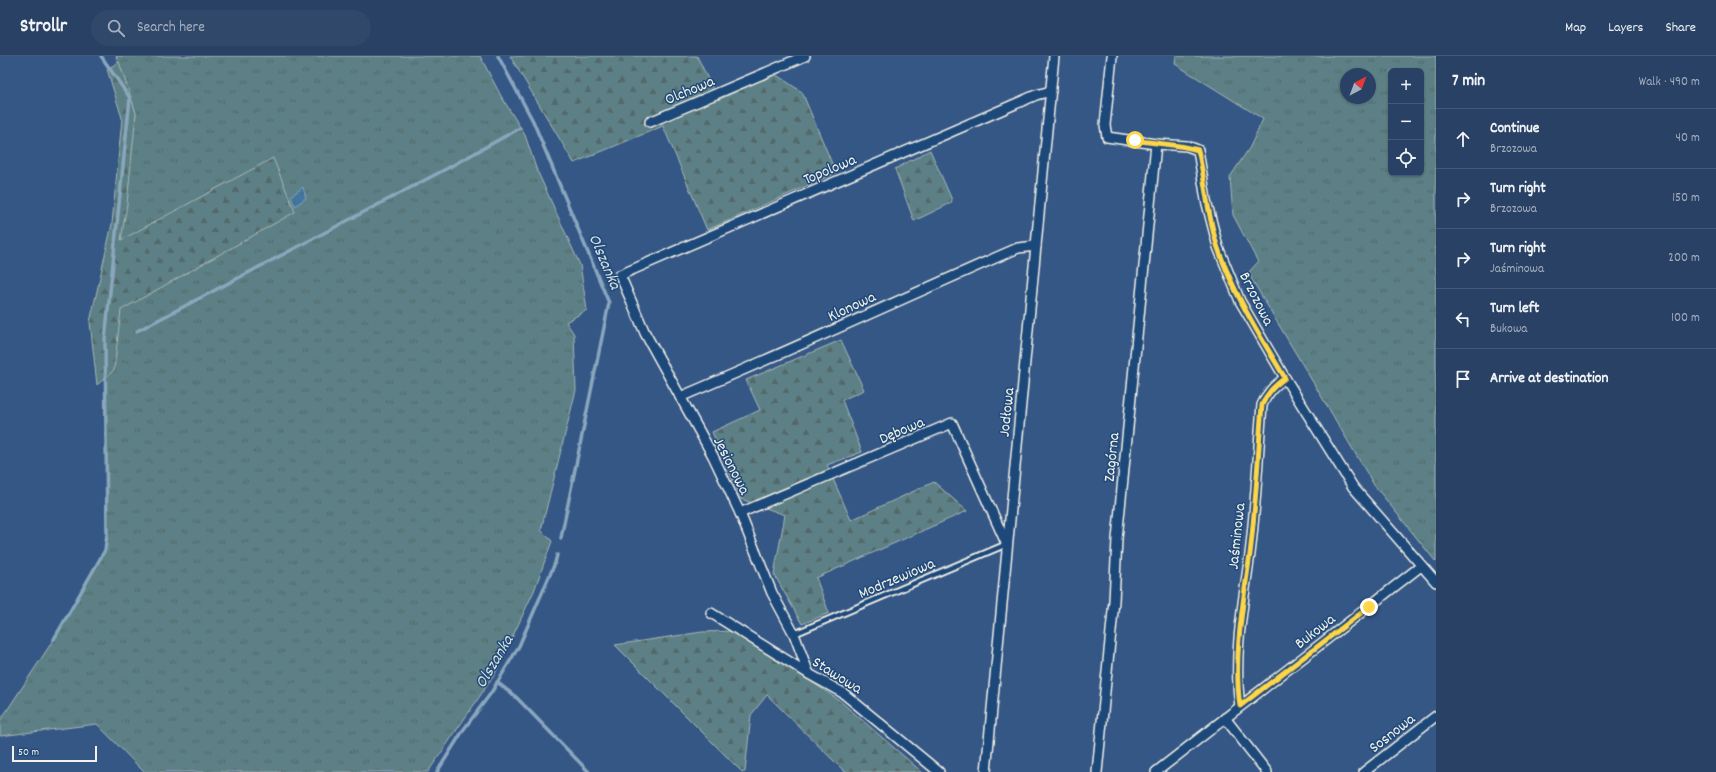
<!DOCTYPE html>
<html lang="en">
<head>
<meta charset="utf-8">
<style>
	:root { --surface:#284164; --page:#30486a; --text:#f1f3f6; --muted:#a5afbf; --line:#445a78 }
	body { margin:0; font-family:Dekko,sans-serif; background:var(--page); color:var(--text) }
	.controls { position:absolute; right:12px; top:12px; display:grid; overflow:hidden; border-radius:6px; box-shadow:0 1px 3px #0004 }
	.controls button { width:36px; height:36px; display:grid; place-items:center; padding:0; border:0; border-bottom:1px solid var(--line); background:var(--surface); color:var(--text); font:20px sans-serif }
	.compass { position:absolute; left:1340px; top:12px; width:36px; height:36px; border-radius:50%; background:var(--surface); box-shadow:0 1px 3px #0004; rotate:41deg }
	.scale { position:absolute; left:12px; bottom:10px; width:85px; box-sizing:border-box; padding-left:4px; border:2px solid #f4f1e8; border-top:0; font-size:11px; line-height:14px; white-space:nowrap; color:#f4f1e8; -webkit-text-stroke:3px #1f4a7a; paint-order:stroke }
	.stop { position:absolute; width:12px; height:12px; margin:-9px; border:3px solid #ffd54a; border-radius:50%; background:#fff }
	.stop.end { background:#ffd54a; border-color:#fff; box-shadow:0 1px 4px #0008 }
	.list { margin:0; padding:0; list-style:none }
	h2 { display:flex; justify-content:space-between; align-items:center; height:52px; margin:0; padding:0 16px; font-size:17px }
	h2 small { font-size:13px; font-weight:400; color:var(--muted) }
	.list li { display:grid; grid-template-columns:26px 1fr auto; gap:12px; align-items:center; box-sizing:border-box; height:60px; padding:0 16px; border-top:1px solid var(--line) }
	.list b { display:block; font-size:15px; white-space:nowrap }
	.list p { margin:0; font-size:13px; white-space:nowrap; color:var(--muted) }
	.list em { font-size:13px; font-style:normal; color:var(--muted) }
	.icon { flex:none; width:22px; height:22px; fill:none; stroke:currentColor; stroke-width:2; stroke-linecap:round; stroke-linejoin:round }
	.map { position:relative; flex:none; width:1436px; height:716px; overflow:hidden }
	header { display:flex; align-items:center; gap:24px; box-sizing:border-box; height:56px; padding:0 20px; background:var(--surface); border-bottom:1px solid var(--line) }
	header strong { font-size:19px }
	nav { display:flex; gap:22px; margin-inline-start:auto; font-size:14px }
	.search { width:280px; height:36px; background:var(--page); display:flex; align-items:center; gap:10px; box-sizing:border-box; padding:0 14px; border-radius:22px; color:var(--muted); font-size:15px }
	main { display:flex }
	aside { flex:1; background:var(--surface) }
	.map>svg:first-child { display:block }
</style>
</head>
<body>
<header>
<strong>Strollr</strong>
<div class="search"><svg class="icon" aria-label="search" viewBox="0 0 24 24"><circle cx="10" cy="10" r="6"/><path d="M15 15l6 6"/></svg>Search here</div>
<nav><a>Map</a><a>Layers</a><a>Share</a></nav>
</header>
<main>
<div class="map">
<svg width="1436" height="716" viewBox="0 0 1436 716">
	<defs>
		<pattern id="grass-tufts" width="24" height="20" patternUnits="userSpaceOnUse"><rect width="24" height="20" fill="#5c8085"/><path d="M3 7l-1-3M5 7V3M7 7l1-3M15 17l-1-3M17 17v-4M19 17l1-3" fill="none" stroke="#536769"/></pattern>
		<pattern id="forest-firs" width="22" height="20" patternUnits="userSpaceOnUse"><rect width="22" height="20" fill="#5c8085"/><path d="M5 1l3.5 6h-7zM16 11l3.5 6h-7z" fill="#536769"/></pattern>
		<pattern id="water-ripples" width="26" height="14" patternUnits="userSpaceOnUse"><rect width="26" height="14" fill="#4376a0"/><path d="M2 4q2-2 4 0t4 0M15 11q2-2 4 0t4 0" fill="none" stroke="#465f73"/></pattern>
	</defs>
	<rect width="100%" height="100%" fill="#355786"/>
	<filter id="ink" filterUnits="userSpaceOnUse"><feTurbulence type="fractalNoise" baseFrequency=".025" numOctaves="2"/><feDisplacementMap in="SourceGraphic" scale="8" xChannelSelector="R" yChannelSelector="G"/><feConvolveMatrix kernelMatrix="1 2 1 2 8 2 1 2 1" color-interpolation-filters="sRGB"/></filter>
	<g filter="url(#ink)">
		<g fill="url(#grass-tufts)" stroke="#a8b8b6" fill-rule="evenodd">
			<path d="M116,0H480L501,40L525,79L536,112L580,209L587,254L566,266L574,278L576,334L541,474L552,485L534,535L495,618L428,716H144L97,668L0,680V665L54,583L105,494L107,478L105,284L136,57Z"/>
			<path d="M1176,0H1436V506L1374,429L1248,217L1258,206L1233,159L1230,121L1250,91L1263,63L1175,8ZM1391,15H1421V117H1391ZM1346,18H1370V42H1346Z"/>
		</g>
		<g fill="url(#forest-firs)" stroke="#a8b8b6">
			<path d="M510,0H697L718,44L775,18L802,36L836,117L707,174L663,70L574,107Z"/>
			<path d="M119,6L136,57L127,148L121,184L273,102L295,156L121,254L114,314L97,329L90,266L112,168L122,62L107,13Z"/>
			<path d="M930,94L952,144L951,147L914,165L895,113Z"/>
			<path d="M841,284L864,334L842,344L862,396L827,409L851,464L934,426L967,455L816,522L829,557L802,568L774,518L785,459L741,443L712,376L760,354L746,324Z"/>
			<path d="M734,575L839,644L922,716H845L767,639L751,659L745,716H742L615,589L702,576Z"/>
		</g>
		<path fill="url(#water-ripples)" stroke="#8aa7bd" d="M303,131L306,142L295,150L291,140Z"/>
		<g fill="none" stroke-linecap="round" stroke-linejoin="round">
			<g stroke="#8aa7bd" stroke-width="3.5">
				<path d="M498,0L533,65L609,247L561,482"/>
				<path d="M137,275L446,113L520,72"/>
				<path d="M54,583L105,494L107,478L105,284L130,42L101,0"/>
				<path d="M497,626L516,641L589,716"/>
				<path d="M437,716L464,673L491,637L519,590L555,507L557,499"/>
			</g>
			<g stroke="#f4f1e8" stroke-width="8">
				<path id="lane" d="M794,578L1007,488"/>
			</g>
			<g stroke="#f4f1e8" stroke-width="12">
				<g id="street">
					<path d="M1112,0L1105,69L1107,81L1156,88L1187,90L1198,94L1206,144L1218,191L1240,245L1285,322L1353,431L1436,526"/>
					<path d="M650,66L805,0"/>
					<path d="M680,341C794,293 905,241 1018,192L1036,190"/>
					<path d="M740,457L952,367L1006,487"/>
					<path d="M711,557L809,618L843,637L939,716"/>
					<path d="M809,618L794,578L772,537L740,457L713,400L645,277L620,219L1036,39L1051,35"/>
					<path d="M1240,650C1233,601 1243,548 1250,498C1256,449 1258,399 1262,349C1267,337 1274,330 1285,322"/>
					<path d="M1225,662L1267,716"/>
					<path d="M986,716L1054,0"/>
					<path d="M1097,716L1114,545L1117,483L1156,88"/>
					<path d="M1156,716L1421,510"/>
					<path d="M1364,716L1436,660"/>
				</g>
			</g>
			<use href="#lane" stroke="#1f4a7a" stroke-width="4.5"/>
			<use href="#street" stroke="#1f4a7a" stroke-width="9"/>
		</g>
	</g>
	<g fill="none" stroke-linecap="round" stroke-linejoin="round" filter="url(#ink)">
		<path stroke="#ffd54a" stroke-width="5" d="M1135,84C1156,88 1178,88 1198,94C1206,126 1207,160 1218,192C1234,239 1260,280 1285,322C1274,330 1267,337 1262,349C1258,399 1256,449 1250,498C1243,548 1233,601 1240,650L1369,551"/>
	</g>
	<g text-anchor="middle" stroke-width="3" stroke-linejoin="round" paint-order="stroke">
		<g font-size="16" fill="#f4f1e8" stroke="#1f4a7a">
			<text transform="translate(689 33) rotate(-23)" y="6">Olchowa</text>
			<text transform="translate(829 112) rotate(-23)" y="6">Topolowa</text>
			<text transform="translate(1258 242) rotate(63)" y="6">Brzozowa</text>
			<text transform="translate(851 249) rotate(-25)" y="6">Klonowa</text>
			<text transform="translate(1005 356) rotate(-84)" y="6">Jodłowa</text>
			<text transform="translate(901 373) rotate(-23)" y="6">Dębowa</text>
			<text transform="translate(1110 401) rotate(-84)" y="6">Zagórna</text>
			<text transform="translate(733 409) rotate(63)" y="6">Jesionowa</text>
			<text transform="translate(1235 480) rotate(-84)" y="6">Jaśminowa</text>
			<text transform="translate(896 521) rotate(-23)" y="6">Modrzewiowa</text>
			<text transform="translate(1314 574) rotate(-38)" y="6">Bukowa</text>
			<text transform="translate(838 618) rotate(32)" y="6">Stawowa</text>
			<text transform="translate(1391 676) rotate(-38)" y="6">Sosnowa</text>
		</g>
		<g font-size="17" font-style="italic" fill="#d9dfdd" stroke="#1f4a7a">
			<text transform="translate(606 205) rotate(67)" y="6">Olszanka</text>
			<text transform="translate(493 605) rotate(-59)" y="6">Olszanka</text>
		</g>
	</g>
</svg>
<div class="controls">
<button>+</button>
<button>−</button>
<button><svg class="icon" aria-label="locate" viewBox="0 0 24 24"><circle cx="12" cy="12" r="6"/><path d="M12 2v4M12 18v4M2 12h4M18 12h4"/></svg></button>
</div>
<svg class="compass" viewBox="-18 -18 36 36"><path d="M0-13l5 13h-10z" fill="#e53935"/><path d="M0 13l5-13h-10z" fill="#a5afbf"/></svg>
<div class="scale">50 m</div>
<div class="stop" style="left:1135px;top:84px"></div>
<div class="stop end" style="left:1369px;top:551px"></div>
</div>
<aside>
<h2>7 min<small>Walk · 490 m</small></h2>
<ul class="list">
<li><svg class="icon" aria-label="ahead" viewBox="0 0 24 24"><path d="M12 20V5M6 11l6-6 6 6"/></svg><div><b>Continue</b><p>Brzozowa</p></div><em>40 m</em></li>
<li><svg class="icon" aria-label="right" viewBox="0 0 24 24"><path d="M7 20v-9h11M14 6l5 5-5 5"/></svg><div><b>Turn right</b><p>Brzozowa</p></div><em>150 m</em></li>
<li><svg class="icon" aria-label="right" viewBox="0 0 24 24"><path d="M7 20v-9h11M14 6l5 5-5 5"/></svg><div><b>Turn right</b><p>Jaśminowa</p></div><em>200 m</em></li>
<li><svg class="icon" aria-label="left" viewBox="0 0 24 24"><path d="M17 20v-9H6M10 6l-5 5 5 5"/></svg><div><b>Turn left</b><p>Bukowa</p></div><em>100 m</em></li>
<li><svg class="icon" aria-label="arrive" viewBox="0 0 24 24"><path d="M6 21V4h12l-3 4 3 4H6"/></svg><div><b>Arrive at destination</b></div></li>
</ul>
</aside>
</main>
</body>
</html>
